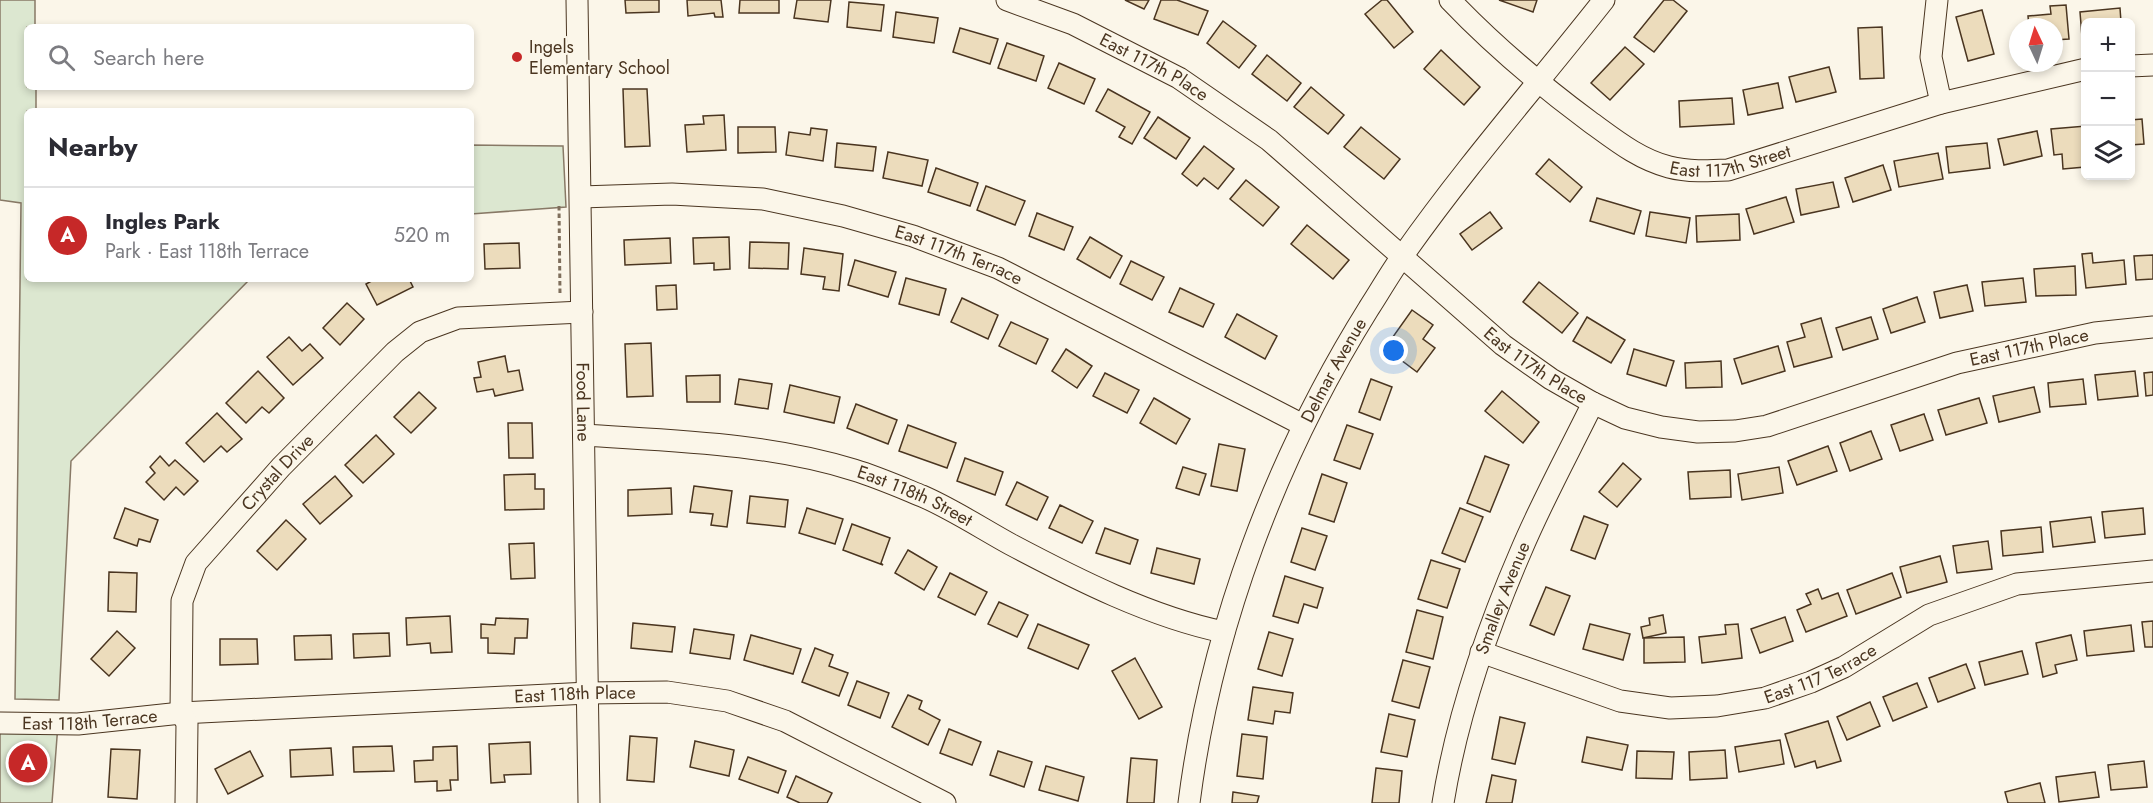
<!DOCTYPE html>
<html lang="en">
<head>
<meta charset="utf-8">
<style>
	:root { --surface:#fff; --page:#f2f2f3; --text:#2b2b33; --muted:#7c7c81; --line:#e1e1e2; --accent:#c62828 }
	body { margin:0; font-family:Jost,sans-serif; background:var(--page); color:var(--text) }
	.controls { position:absolute; right:18px; top:18px; display:grid; overflow:hidden; border-radius:9px; box-shadow:0 3px 9px #0003 }
	.controls button { width:54px; height:54px; display:grid; place-items:center; padding:0; border:0; border-bottom:2px solid var(--line); background:var(--surface); color:var(--text); font:30px sans-serif }
	.compass { position:absolute; left:2009px; top:18px; width:54px; height:54px; border-radius:50%; background:var(--surface); box-shadow:0 3px 9px #0003; rotate:356deg }
	.you { position:absolute; left:1394px; top:351px; width:21px; height:21px; margin:-15px; border:4px solid #fff; border-radius:50%; background:#1a73e8; box-shadow:0 0 0 9px #1a73e833 }
	.badge { display:grid; place-items:center; width:39px; height:39px; border-radius:50%; background:var(--accent); color:#fff; font-size:20px; font-weight:700 }
	.pin { position:absolute; translate:-50% -50%; border:3px solid #fff; box-shadow:0 2px 6px #0006 }
	.list { margin:0; padding:0; list-style:none }
	h2 { display:flex; justify-content:space-between; align-items:center; height:78px; margin:0; padding:0 24px; font-size:26px }
	h2 small { font-size:20px; font-weight:400; color:var(--muted) }
	.list li { display:grid; grid-template-columns:39px 1fr auto; gap:18px; align-items:center; box-sizing:border-box; height:96px; padding:0 24px; border-top:2px solid var(--line) }
	.list b { display:block; font-size:22px; white-space:nowrap }
	.list p { margin:0; font-size:20px; white-space:nowrap; color:var(--muted) }
	.list em { font-size:20px; font-style:normal; color:var(--muted) }
	.icon { flex:none; width:33px; height:33px; fill:none; stroke:currentColor; stroke-width:2; stroke-linecap:round; stroke-linejoin:round }
	.map { position:relative; flex:none; width:2153px; height:803px; overflow:hidden }
	.search { position:absolute; background:var(--surface); box-shadow:0 3px 9px #0003; left:24px; top:24px; width:450px; height:66px; display:flex; align-items:center; gap:15px; box-sizing:border-box; padding:0 21px; border-radius:9px; color:var(--muted); font-size:22px }
	.panel { position:absolute; background:var(--surface); box-shadow:0 3px 9px #0003; left:24px; top:108px; width:450px; height:174px; border-radius:9px }
	.map>svg:first-child { display:block }
</style>
</head>
<body>
<div class="map">
<svg width="2153" height="803" viewBox="0 0 2153 803">
	<rect width="100%" height="100%" fill="#fbf6e9"/>
	<g fill="#dce7d0" stroke="#887966" stroke-width="1.5">
		<path d="M0,0H35V27H27V87H36V111H27V279H250L71,461L59,700L15,699L21,203L0,200Z"/>
		<path d="M471,145L563,146L566,207L471,214Z"/>
		<path d="M0,723L58,724L52,803H0Z"/>
	</g>
	<g fill="#ecdcbc" stroke="#4a3520" stroke-width="1.5">
		<path d="M625,0H659V12L626,13Z"/>
		<path d="M687,0H721L723,17H715L714,13L688,16Z"/>
		<path d="M740,0H779V13H739Z"/>
		<path d="M797,0H831L828,22L794,18Z"/>
		<path d="M1125,0H1149L1144,9Z"/>
		<path d="M1161,0H1177L1208,11L1198,35L1154,19Z"/>
		<path d="M1382,0H1387L1413,32L1394,48L1365,14Z"/>
		<path d="M1499,0H1537L1533,12Z"/>
		<path d="M1664,0H1673L1687,11L1654,52L1634,37Z"/>
		<path d="M849,2L884,5L881,31L847,27Z"/>
		<path d="M2066,5L2069,39L2054,40V27H2029L2028,16L2051,14L2050,6Z"/>
		<path d="M2120,8L2121,22H2086V36L2082,37L2080,12Z"/>
		<path d="M1982,10L1994,54L1968,61L1956,17Z"/>
		<path d="M896,12L938,18L934,43L893,37Z"/>
		<path d="M1223,21L1256,46L1239,68L1207,43Z"/>
		<path d="M1882,27L1884,78L1860,79L1858,28Z"/>
		<path d="M960,28L998,39L990,64L953,52Z"/>
		<path d="M1007,43L1044,56L1036,81L998,68Z"/>
		<path d="M1625,47L1644,64L1610,100L1591,83Z"/>
		<path d="M1441,50L1480,87L1464,105L1424,69Z"/>
		<path d="M1267,55L1301,83L1287,101L1252,74Z"/>
		<path d="M1059,63L1095,79L1084,104L1048,88Z"/>
		<path d="M1829,67L1836,92L1796,102L1789,77Z"/>
		<path d="M1778,83L1783,108L1748,115L1743,90Z"/>
		<path d="M1311,87L1344,115L1328,134L1294,107Z"/>
		<path d="M623,89H647L650,146L625,147Z"/>
		<path d="M1108,89L1150,112L1132,144L1119,137L1125,127L1096,111Z"/>
		<path d="M1732,98L1734,124L1680,127L1679,101Z"/>
		<path d="M724,115L726,150L687,152L685,125L704,124L703,116Z"/>
		<path d="M1158,117L1190,138L1176,159L1144,138Z"/>
		<path d="M2142,119L2144,144L2130,145V120Z"/>
		<path d="M2086,126L2085,167L2063,169L2062,154L2054,155L2051,129Z"/>
		<path d="M738,127H775L776,152L738,153Z"/>
		<path d="M1361,127L1400,159L1384,179L1344,147Z"/>
		<path d="M811,128L827,130L823,161L786,155L789,132L810,135Z"/>
		<path d="M2037,131L2042,156L2004,165L1998,139Z"/>
		<path d="M837,143L876,147L873,171L835,167Z"/>
		<path d="M1987,143L1990,168L1949,173L1946,147Z"/>
		<path d="M1204,146L1234,169L1218,189L1204,178L1197,186L1182,174Z"/>
		<path d="M888,152L928,160L922,186L883,178Z"/>
		<path d="M1938,153L1943,179L1899,187L1894,161Z"/>
		<path d="M1549,159L1582,187L1570,202L1536,174Z"/>
		<path d="M1883,165L1891,190L1853,202L1845,178Z"/>
		<path d="M936,168L978,183L970,206L928,192Z"/>
		<path d="M1246,180L1279,207L1263,226L1230,199Z"/>
		<path d="M1833,182L1839,207L1801,215L1796,189Z"/>
		<path d="M986,186L1025,201L1015,225L977,210Z"/>
		<path d="M1786,197L1794,222L1754,234L1746,209Z"/>
		<path d="M1597,198L1641,211L1634,234L1590,221Z"/>
		<path d="M1490,212L1502,228L1472,250L1460,234Z"/>
		<path d="M1650,212L1690,218L1686,243L1646,236Z"/>
		<path d="M1037,213L1073,227L1064,250L1029,236Z"/>
		<path d="M1739,214L1740,240L1697,242L1696,216Z"/>
		<path d="M1307,225L1349,260L1333,279L1291,244Z"/>
		<path d="M729,237L730,269L714,270V263L694,264L693,238Z"/>
		<path d="M1090,237L1122,256L1110,278L1077,259Z"/>
		<path d="M670,238L671,263L625,265L624,240Z"/>
		<path d="M750,242L789,243L788,269L749,268Z"/>
		<path d="M519,243L520,268L485,269L484,244Z"/>
		<path d="M804,248L843,254L839,291L823,289L825,277L801,274Z"/>
		<path d="M2092,253L2093,263L2124,260L2126,284L2086,288L2082,254Z"/>
		<path d="M2153,255V279L2136,280L2134,256Z"/>
		<path d="M855,260L896,272L888,297L848,285Z"/>
		<path d="M1131,261L1164,277L1152,300L1120,284Z"/>
		<path d="M2075,266L2076,295L2036,296L2034,269Z"/>
		<path d="M906,278L946,289L939,315L899,304Z"/>
		<path d="M2023,278L2026,302L1985,306L1982,282Z"/>
		<path d="M375,279H409L413,287L377,305L366,284Z"/>
		<path d="M1539,282L1578,313L1562,333L1523,302Z"/>
		<path d="M676,285L677,309L657,310L656,286Z"/>
		<path d="M1967,285L1973,311L1940,318L1934,292Z"/>
		<path d="M1180,288L1214,304L1203,327L1169,312Z"/>
		<path d="M1917,297L1925,322L1891,333L1883,309Z"/>
		<path d="M962,298L998,315L988,339L951,322Z"/>
		<path d="M347,303L364,319L340,345L323,328Z"/>
		<path d="M1412,310L1433,325L1423,339L1435,348L1417,372L1385,348Z"/>
		<path d="M1237,314L1277,336L1265,359L1225,337Z"/>
		<path d="M1587,317L1625,340L1611,363L1573,341Z"/>
		<path d="M1871,317L1878,339L1843,350L1836,328Z"/>
		<path d="M1821,318L1832,357L1794,367L1787,342L1805,337L1801,324Z"/>
		<path d="M1011,322L1048,339L1036,364L999,346Z"/>
		<path d="M289,337L302,351L310,344L323,358L293,385L267,357Z"/>
		<path d="M651,343L653,396L627,397L625,344Z"/>
		<path d="M1778,346L1785,371L1742,384L1734,359Z"/>
		<path d="M1066,349L1092,366L1077,388L1052,371Z"/>
		<path d="M1634,349L1674,361L1666,386L1627,374Z"/>
		<path d="M505,356L508,372L519,370L523,390L495,396L493,389L477,392L474,378L481,377L478,362Z"/>
		<path d="M1721,361L1722,387L1686,388L1685,363Z"/>
		<path d="M258,371L284,398L269,413L262,407L246,423L226,403Z"/>
		<path d="M2135,371L2138,396L2098,400L2095,375Z"/>
		<path d="M2153,372V395L2146,396L2144,373Z"/>
		<path d="M1105,373L1139,390L1127,413L1093,396Z"/>
		<path d="M720,375V402H687L686,376Z"/>
		<path d="M739,379L772,384L768,409L735,404Z"/>
		<path d="M1371,379L1392,387L1380,420L1359,412Z"/>
		<path d="M2083,379L2086,404L2050,407L2048,383Z"/>
		<path d="M790,385L840,397L834,423L784,412Z"/>
		<path d="M2034,387L2040,412L1999,422L1993,396Z"/>
		<path d="M1502,391L1539,422L1523,443L1485,411Z"/>
		<path d="M419,392L436,408L411,433L394,417Z"/>
		<path d="M1154,398L1190,419L1176,444L1140,423Z"/>
		<path d="M1979,398L1987,423L1946,435L1938,410Z"/>
		<path d="M856,404L897,420L888,444L847,428Z"/>
		<path d="M217,413L242,439L227,452L221,446L204,462L186,443Z"/>
		<path d="M1924,414L1933,440L1900,451L1891,425Z"/>
		<path d="M508,423H532L533,458H509Z"/>
		<path d="M908,425L956,443L947,468L899,451Z"/>
		<path d="M1347,425L1373,434L1360,469L1334,460Z"/>
		<path d="M1871,431L1882,459L1850,471L1840,443Z"/>
		<path d="M376,435L394,454L363,483L345,465Z"/>
		<path d="M1219,444L1245,449L1237,491L1211,486Z"/>
		<path d="M1828,446L1837,471L1797,485L1788,461Z"/>
		<path d="M160,456L169,466L175,460L198,481L184,495L176,487L164,500L146,482L155,473L150,467Z"/>
		<path d="M1485,456L1509,465L1490,512L1467,503Z"/>
		<path d="M965,458L1003,472L995,495L957,481Z"/>
		<path d="M1623,463L1641,479L1617,507L1599,492Z"/>
		<path d="M1183,467L1206,474L1199,495L1176,488Z"/>
		<path d="M1779,467L1783,493L1742,500L1738,474Z"/>
		<path d="M1730,470L1731,497L1690,499L1688,472Z"/>
		<path d="M535,474V489H544V509L505,510L504,475Z"/>
		<path d="M1322,474L1347,483L1334,522L1309,514Z"/>
		<path d="M335,476L352,496L320,524L303,504Z"/>
		<path d="M1017,482L1048,497L1037,520L1006,505Z"/>
		<path d="M694,486L732,491L727,527L711,525L713,514L690,512Z"/>
		<path d="M671,488L672,514L628,516V490Z"/>
		<path d="M750,496L788,500L785,527L747,523Z"/>
		<path d="M1060,505L1093,521L1082,543L1049,528Z"/>
		<path d="M125,508L158,520L150,542L139,539L137,546L114,538Z"/>
		<path d="M807,508L843,519L835,544L799,533Z"/>
		<path d="M1460,508L1483,517L1465,562L1442,553Z"/>
		<path d="M2143,508L2145,534L2105,538L2102,512Z"/>
		<path d="M1584,516L1608,525L1595,559L1571,550Z"/>
		<path d="M2091,517L2095,542L2053,547L2050,522Z"/>
		<path d="M286,520L306,539L277,570L257,551Z"/>
		<path d="M852,524L890,538L881,563L883,565L843,550Z"/>
		<path d="M2041,527L2043,552L2003,556L2001,531Z"/>
		<path d="M1105,528L1138,540L1130,564L1096,553Z"/>
		<path d="M1302,528L1327,536L1315,570L1291,562Z"/>
		<path d="M1988,541L1992,569L1957,573L1953,546Z"/>
		<path d="M534,543L535,578L511,579L509,544Z"/>
		<path d="M1157,548L1200,559L1194,584L1151,573Z"/>
		<path d="M908,550L937,567L924,590L895,573Z"/>
		<path d="M1940,556L1947,582L1907,593L1900,567Z"/>
		<path d="M1431,560L1460,569L1447,608L1418,599Z"/>
		<path d="M109,572L137,573L136,612L108,611Z"/>
		<path d="M950,573L987,592L975,615L938,597Z"/>
		<path d="M1892,573L1901,597L1856,614L1847,590Z"/>
		<path d="M1285,576L1323,588L1317,608L1304,604L1298,623L1273,616Z"/>
		<path d="M1546,587L1570,596L1554,635L1530,625Z"/>
		<path d="M1818,589L1822,599L1838,593L1847,616L1806,632L1797,610L1811,604L1806,594Z"/>
		<path d="M999,602L1028,615L1017,637L988,624Z"/>
		<path d="M1417,610L1443,617L1433,659L1406,652Z"/>
		<path d="M1663,615L1666,633L1643,638L1641,627L1650,625L1649,618Z"/>
		<path d="M450,616L452,652L431,653L430,643L407,645L406,618Z"/>
		<path d="M1785,617L1793,641L1760,653L1751,629Z"/>
		<path d="M496,618L528,619L527,638H515L514,654L488,653V638H481V624L495,625Z"/>
		<path d="M2153,621V647H2145L2142,622Z"/>
		<path d="M633,623L675,627L672,652L631,648Z"/>
		<path d="M1038,624L1089,645L1078,669L1028,648Z"/>
		<path d="M1590,624L1630,634L1623,660L1583,649Z"/>
		<path d="M1738,624L1742,658L1702,663L1699,637L1726,634L1725,625Z"/>
		<path d="M2131,625L2134,651L2087,656L2084,631Z"/>
		<path d="M694,629L734,635L730,659L690,653Z"/>
		<path d="M117,631L135,648L109,676L91,659Z"/>
		<path d="M1269,632L1293,639L1282,676L1258,669Z"/>
		<path d="M389,633L390,656L354,658L353,634Z"/>
		<path d="M331,635L332,659L295,660L294,636Z"/>
		<path d="M751,635L801,649L793,674L744,660Z"/>
		<path d="M2071,635L2077,660L2055,665L2057,673L2043,677L2036,643Z"/>
		<path d="M1684,637L1685,662L1644,663V638Z"/>
		<path d="M220,639H257L258,664L220,665Z"/>
		<path d="M815,648L833,655L829,666L848,673L839,696L802,682Z"/>
		<path d="M2022,651L2028,674L1985,685L1979,662Z"/>
		<path d="M1135,658L1162,707L1139,719L1112,671Z"/>
		<path d="M1403,660L1430,667L1419,708L1392,701Z"/>
		<path d="M1966,664L1975,688L1938,702L1929,678Z"/>
		<path d="M857,681L889,693L880,718L848,705Z"/>
		<path d="M1917,683L1927,707L1893,721L1883,697Z"/>
		<path d="M1253,687L1293,693L1290,713L1275,711L1273,724L1248,720Z"/>
		<path d="M908,695L922,701L919,709L940,720L928,745L892,727Z"/>
		<path d="M1870,702L1880,726L1847,740L1837,717Z"/>
		<path d="M1389,714L1415,720L1407,757L1381,752Z"/>
		<path d="M1500,717L1525,723L1515,764L1492,759Z"/>
		<path d="M1828,721L1841,761L1817,768L1815,761L1795,767L1785,734Z"/>
		<path d="M949,729L981,742L972,765L940,753Z"/>
		<path d="M1242,734L1267,737L1263,779L1237,776Z"/>
		<path d="M630,736L657,738L654,782L627,780Z"/>
		<path d="M1587,737L1628,745L1622,770L1582,762Z"/>
		<path d="M1780,740L1784,764L1739,772L1735,747Z"/>
		<path d="M695,741L734,750L729,776L690,767Z"/>
		<path d="M530,742L531,774L504,775L505,782L491,783L489,744Z"/>
		<path d="M392,746L394,771L354,772L353,747Z"/>
		<path d="M457,746L458,780H450L451,790L437,791V781L415,782L414,761L433,760V747Z"/>
		<path d="M331,748L333,775L291,777L290,750Z"/>
		<path d="M111,749L140,750L137,799L108,797Z"/>
		<path d="M1725,750L1727,778L1690,780L1689,752Z"/>
		<path d="M250,751L263,776L228,794L215,769Z"/>
		<path d="M998,751L1032,762L1024,787L990,775Z"/>
		<path d="M1637,751L1674,752L1672,779L1636,778Z"/>
		<path d="M748,757L786,771L778,793L739,779Z"/>
		<path d="M1131,758L1157,760L1154,803H1127Z"/>
		<path d="M2144,761L2147,787L2111,790L2108,765Z"/>
		<path d="M1046,766L1084,777L1078,801L1039,790Z"/>
		<path d="M1376,768L1402,771L1399,803H1372Z"/>
		<path d="M2095,772L2099,797L2059,802L2056,777Z"/>
		<path d="M1492,775L1516,780L1512,803H1486Z"/>
		<path d="M796,776L832,793L827,803H800L787,797Z"/>
		<path d="M2040,783L2045,803H2008L2005,792Z"/>
		<path d="M1233,792L1259,796L1257,803H1232Z"/>
	</g>
	<g fill="none" stroke-linecap="round" stroke-linejoin="round">
		<g stroke="#4a3520" stroke-width="23">
			<g id="minor">
				<path id="s1" d="M577,0L589,803"/>
				<path id="s2" d="M1007,0L1073,24L1179,78L1269,140L1503,345L1551,379L1593,403L1625,418L1661,427L1698,432L1735,431L1767,426L1957,363L2095,333L2153,327"/>
				<path id="s3" d="M1450,0C1493,45 1539,84 1589,121C1614,139 1638,159 1669,167C1688,172 1708,171 1728,170L1941,103L2086,69"/>
				<path d="M1937,0L1931,57L1941,103"/>
				<path d="M2130,66L2153,65"/>
				<path id="s4" d="M581,197L672,194L763,199L843,216L913,236L998,268L1303,425"/>
				<path id="s5" d="M584,435C673,441 768,443 854,470C877,477 900,487 922,496C952,509 981,528 1010,544C1076,579 1151,617 1224,632"/>
				<path id="s6" d="M1481,652L1620,701L1670,708L1717,706L1765,698L1811,682L1844,667L1929,615L2017,584L2153,571"/>
				<path id="s7" d="M0,723L78,724L181,713L588,693L667,692L727,701L785,721L945,803"/>
				<path id="s8" d="M186,803L187,723L181,713L182,601L196,563L281,467L395,352L420,332L458,318L582,312"/>
				<path id="s9" d="M1189,803C1211,629 1276,457 1369,308C1381,290 1391,271 1404,254C1466,166 1537,85 1604,0"/>
				<path id="s10" d="M1443,803C1457,716 1486,632 1521,551C1542,501 1569,452 1593,403"/>
			</g>
		</g>
		<path stroke="#7f6f5c" stroke-width="3" stroke-dasharray="4.5 3" stroke-linecap="butt" d="M559,206L560,295"/>
		<use href="#minor" stroke="#fbf6e9" stroke-width="21"/>
	</g>
	<circle fill="#c62828" stroke="#fbf6e9" stroke-width="2" cx="517" cy="57" r="6"/>
	<g text-anchor="middle" stroke-width="4.5" stroke-linejoin="round" paint-order="stroke">
		<g font-size="18" fill="#4a3520" stroke="#fbf6e9" text-anchor="start">
			<text x="529" y="53">Ingels<tspan x="529" dy="21">Elementary School</tspan></text>
		</g>
		<g font-size="18" fill="#4a3520" stroke="#fbf6e9">
			<text dy="6" stroke="none"><textPath href="#s2" startOffset="162">East 117th Place</textPath></text>
			<text dy="6" stroke="none"><textPath href="#s3" startOffset="340">East 117th Street</textPath></text>
			<text dy="6" stroke="none"><textPath href="#s4" startOffset="386">East 117th Terrace</textPath></text>
			<text dy="6" stroke="none"><textPath href="#s2" startOffset="1170">East 117th Place</textPath></text>
			<text dy="6" stroke="none"><textPath href="#s2" startOffset="648">East 117th Place</textPath></text>
			<text dy="6" stroke="none"><textPath href="#s9" startOffset="459">Delmar Avenue</textPath></text>
			<text dy="6" stroke="none"><textPath href="#s1" startOffset="402">Food Lane</textPath></text>
			<text dy="6" stroke="none"><textPath href="#s8" startOffset="366">Crystal Drive</textPath></text>
			<text dy="6" stroke="none"><textPath href="#s5" startOffset="339">East 118th Street</textPath></text>
			<text dy="6" stroke="none"><textPath href="#s10" startOffset="214">Smalley Avenue</textPath></text>
			<text dy="6" stroke="none"><textPath href="#s6" startOffset="354">East 117 Terrace</textPath></text>
			<text dy="6" stroke="none"><textPath href="#s7" startOffset="576">East 118th Place</textPath></text>
			<text dy="6" stroke="none"><textPath href="#s7" startOffset="90">East 118th Terrace</textPath></text>
		</g>
	</g>
</svg>
<div class="controls">
<button>+</button>
<button>−</button>
<button><svg class="icon" aria-label="layers" viewBox="0 0 24 24"><path d="M12 4l9 5-9 5-9-5zM3 14l9 5 9-5"/></svg></button>
</div>
<svg class="compass" viewBox="-18 -18 36 36"><path d="M0-13l5 13h-10z" fill="#e53935"/><path d="M0 13l5-13h-10z" fill="#7c7c81"/></svg>
<div class="you"></div>
<div class="pin badge" style="left:28px;top:763px">A</div>
<div class="search"><svg class="icon" aria-label="search" viewBox="0 0 24 24"><circle cx="10" cy="10" r="6"/><path d="M15 15l6 6"/></svg>Search here</div>
<section class="panel">
<h2>Nearby<small></small></h2>
<ul class="list">
<li><span class="badge">A</span><div><b>Ingles Park</b><p>Park · East 118th Terrace</p></div><em>520 m</em></li>
</ul>
</section>
</div>
</body>
</html>
